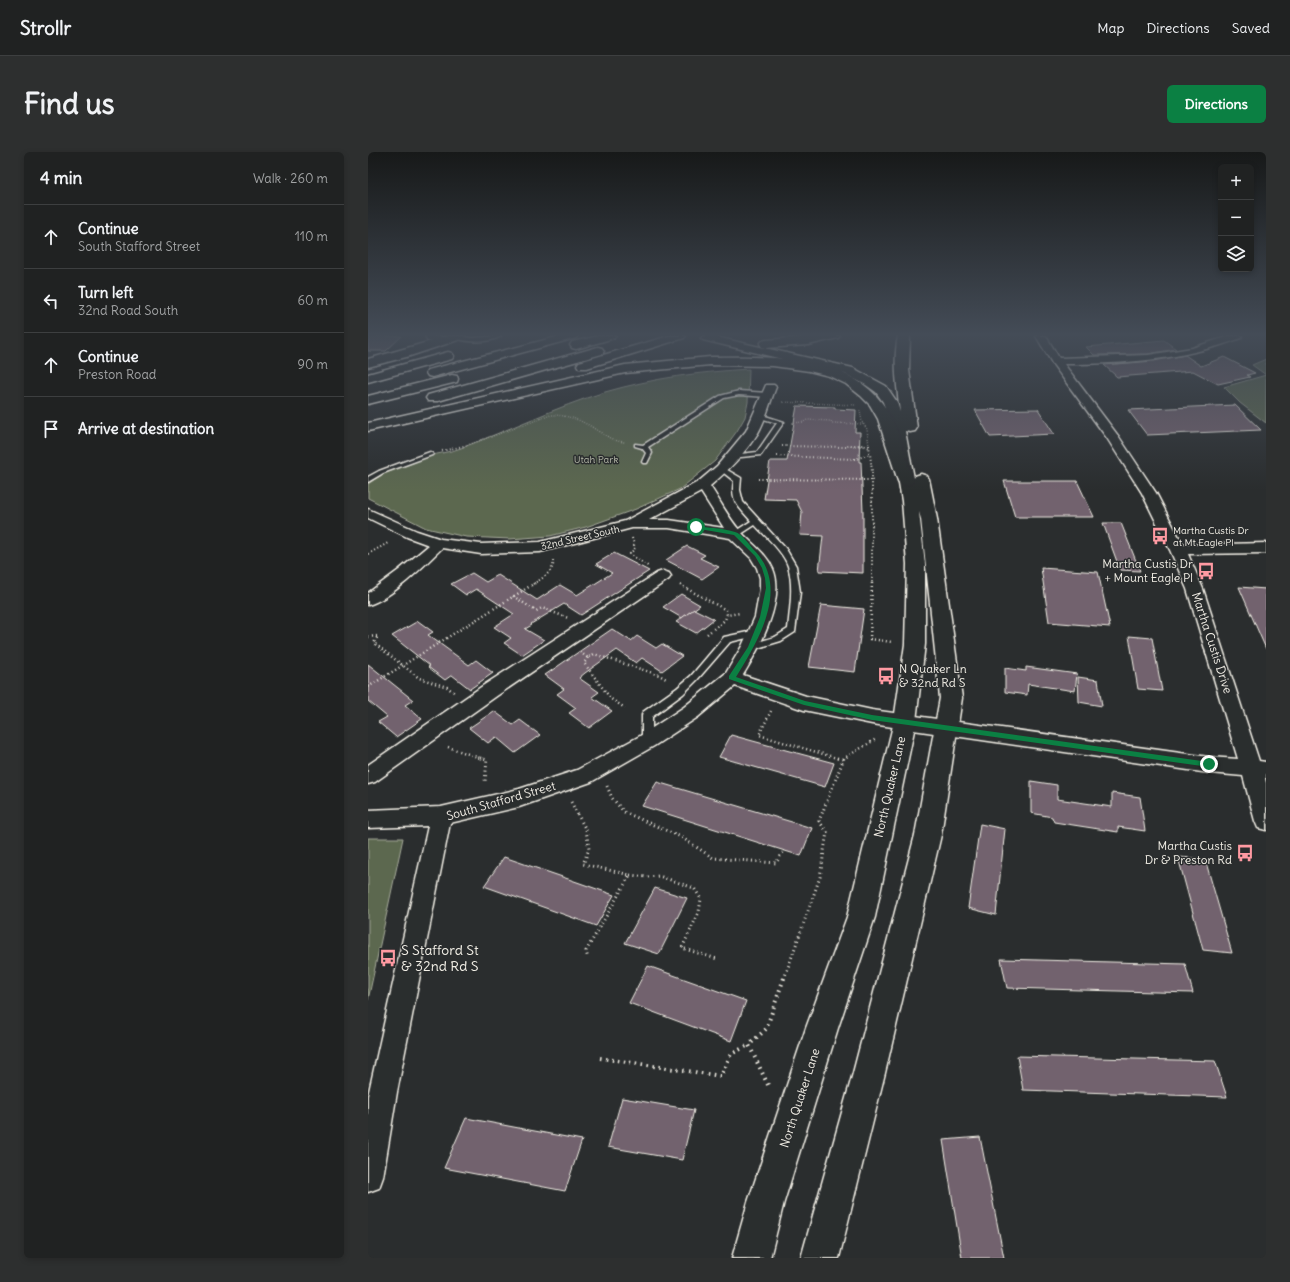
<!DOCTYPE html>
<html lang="en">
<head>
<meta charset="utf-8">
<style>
	:root { --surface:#202222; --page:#2d2f2f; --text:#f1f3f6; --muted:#a2a4a5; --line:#3d3f40; --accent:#0b8043 }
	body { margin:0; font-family:Delius,sans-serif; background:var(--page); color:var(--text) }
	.controls { position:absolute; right:12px; top:12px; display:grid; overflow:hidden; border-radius:6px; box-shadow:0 2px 6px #0003 }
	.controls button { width:36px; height:36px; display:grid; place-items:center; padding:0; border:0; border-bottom:1px solid var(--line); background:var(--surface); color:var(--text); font:20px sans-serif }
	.stop { position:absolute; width:12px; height:12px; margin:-9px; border:3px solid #0b8043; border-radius:50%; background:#fff }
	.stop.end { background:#0b8043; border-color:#fff; box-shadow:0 1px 4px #0008 }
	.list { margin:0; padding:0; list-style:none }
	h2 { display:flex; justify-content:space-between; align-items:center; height:52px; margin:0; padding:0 16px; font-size:17px }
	h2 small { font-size:13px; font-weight:400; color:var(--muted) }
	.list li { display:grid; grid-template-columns:26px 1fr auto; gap:12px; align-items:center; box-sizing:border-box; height:64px; padding:0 16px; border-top:1px solid var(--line) }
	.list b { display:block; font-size:15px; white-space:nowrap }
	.list p { margin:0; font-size:13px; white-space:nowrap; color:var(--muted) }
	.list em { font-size:13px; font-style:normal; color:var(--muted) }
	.icon { flex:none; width:22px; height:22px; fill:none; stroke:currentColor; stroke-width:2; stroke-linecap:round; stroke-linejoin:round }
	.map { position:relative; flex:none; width:898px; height:1106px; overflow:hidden; border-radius:6px }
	header { display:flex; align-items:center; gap:24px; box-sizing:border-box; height:56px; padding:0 20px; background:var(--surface); border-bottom:1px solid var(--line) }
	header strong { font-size:19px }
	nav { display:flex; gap:22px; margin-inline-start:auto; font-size:14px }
	.intro { display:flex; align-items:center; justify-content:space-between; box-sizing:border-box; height:96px; padding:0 24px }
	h1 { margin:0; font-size:28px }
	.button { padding:10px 18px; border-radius:6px; background:var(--accent); color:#fff; font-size:14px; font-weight:700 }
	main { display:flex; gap:24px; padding:0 24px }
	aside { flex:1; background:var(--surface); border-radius:6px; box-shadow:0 2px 6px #0003 }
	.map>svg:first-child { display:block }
</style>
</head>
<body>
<header>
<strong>Strollr</strong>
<nav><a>Map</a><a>Directions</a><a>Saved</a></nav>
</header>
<div class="intro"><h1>Find us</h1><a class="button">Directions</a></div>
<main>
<aside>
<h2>4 min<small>Walk · 260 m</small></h2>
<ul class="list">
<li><svg class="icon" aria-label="ahead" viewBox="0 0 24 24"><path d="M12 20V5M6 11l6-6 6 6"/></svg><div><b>Continue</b><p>South Stafford Street</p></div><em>110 m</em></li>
<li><svg class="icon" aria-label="left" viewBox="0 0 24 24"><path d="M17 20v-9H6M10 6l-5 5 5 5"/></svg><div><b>Turn left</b><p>32nd Road South</p></div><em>60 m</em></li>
<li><svg class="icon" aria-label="ahead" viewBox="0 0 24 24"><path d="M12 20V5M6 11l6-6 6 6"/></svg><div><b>Continue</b><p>Preston Road</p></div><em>90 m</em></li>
<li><svg class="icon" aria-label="arrive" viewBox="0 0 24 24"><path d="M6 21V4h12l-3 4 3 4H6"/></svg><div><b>Arrive at destination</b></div></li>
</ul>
</aside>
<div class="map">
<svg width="898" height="1106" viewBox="0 0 898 1106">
	<rect width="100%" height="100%" fill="#2a2d2e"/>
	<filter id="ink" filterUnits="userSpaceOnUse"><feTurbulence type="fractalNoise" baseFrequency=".025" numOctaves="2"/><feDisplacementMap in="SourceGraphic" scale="8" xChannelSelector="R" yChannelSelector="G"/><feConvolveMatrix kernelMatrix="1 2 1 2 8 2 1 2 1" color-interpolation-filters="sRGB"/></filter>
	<g filter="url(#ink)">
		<g fill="#5c6850" stroke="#a8ac9c">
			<path d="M898,207V271L872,251L856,235L898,223L884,213Z"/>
			<path d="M381,217L380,250L377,265L369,279L347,309L312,337L268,357L218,375L182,384L142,387L98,385L58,376L0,346V332C16,320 42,310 61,304C71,301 83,300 93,296C141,278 188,255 237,240C286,226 331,220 381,217Z"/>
			<path d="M0,686H35L0,848Z"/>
		</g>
		<g fill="#72626e" stroke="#f4f1e8">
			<path d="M0,184H34L18,199H0Z"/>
			<path d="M796,188L808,197L780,202L726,203L718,195Z"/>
			<path d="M817,203L833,214L856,205L887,221L879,223L882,225L850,232L825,219L749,225L736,213L786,209Z"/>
			<path d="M867,253L893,278L779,283L760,258Z"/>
			<path d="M429,254L467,255V257L488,258L487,280H492L491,310H493L495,360V421L451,419L455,384L432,383L434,360L428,348L396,347L402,309H419Z"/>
			<path d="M670,257L686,282L622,285L607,258Z"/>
			<path d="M636,329H709L726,365H647Z"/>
			<path d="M735,371H753L772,419L752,418Z"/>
			<path d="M319,394L337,403L332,406L351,415L334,427L298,408Z"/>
			<path d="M246,401L281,419L213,463L196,452L163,472L164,473L157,477L176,488L154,503L136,491L143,486L126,475L146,462L108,437L98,443L83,432L104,421L118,430L130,423L169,448L192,433L209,443L244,421L228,412Z"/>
			<path d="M673,416L730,420L742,475L681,470Z"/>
			<path d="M871,435L898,437V497Z"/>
			<path d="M313,442L332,453L314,466L295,455Z"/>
			<path d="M453,453L496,457L487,520L441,515Z"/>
			<path d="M326,457L346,467L328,481L308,470Z"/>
			<path d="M50,469L65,480L60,483L101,513L108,508L125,521L102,537L84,523L77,528L60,515L62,514L24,484Z"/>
			<path d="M244,477L263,489L269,484L288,496L294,492L314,504L294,519L274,506L268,511L249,498L217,521L211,526L231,540L224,545L244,559L221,576L201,561L208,556L189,542L196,537L177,523Z"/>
			<path d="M761,484L784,486L794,539L770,537Z"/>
			<path d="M0,512L45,548L37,553L54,567L28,585L10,570L19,565L0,549Z"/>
			<path d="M658,515L709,522L707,539L660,532L659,543L637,540V516L658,519Z"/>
			<path d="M710,525L730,528L734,554L711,550Z"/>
			<path d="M126,559L145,573L152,568L172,583L147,601L128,585L120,591L101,576Z"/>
			<path d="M363,583L414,597L466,611L457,635L351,605Z"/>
			<path d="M663,629L689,633V647L744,655V641L772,645L777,679L750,675V680L686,670L684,665L663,661Z"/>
			<path d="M289,630L444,676L433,704L274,654Z"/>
			<path d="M612,672L637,677L628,763L600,756Z"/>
			<path d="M136,705L209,730L246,743L228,774L116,734Z"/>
			<path d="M810,705L837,707L864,801L835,798Z"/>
			<path d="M287,736L319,746L291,802L257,791Z"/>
			<path d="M633,807L817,812L825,841L639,836Z"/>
			<path d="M280,814L378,849L363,889L261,851Z"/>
			<path d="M649,904L847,909L859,945L655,938Z"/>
			<path d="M254,946L326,958L314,1008L240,995Z"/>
			<path d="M98,966L214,988L197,1039L76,1016Z"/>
			<path d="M612,985L636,1106H594L575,988Z"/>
		</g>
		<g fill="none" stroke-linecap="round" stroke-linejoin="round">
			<g stroke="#f4f1e8" stroke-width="3">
				<g id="lane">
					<path d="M86,184L104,186L133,184C120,192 100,190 86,186Z"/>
					<path d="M371,239L399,241L402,243L399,245L371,243L356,246L280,295L284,301L279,311H275L274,310L278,301L274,296L267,294V292L275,293L352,244Z"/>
					<path d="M391,262L416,270L393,303L363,306V304L365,303L389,300L409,271L389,265L388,264Z"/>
					<path d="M62,300L65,302L64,303L15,321L0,330V325L11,319Z"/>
					<path d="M354,315L373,326L372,338L375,350L418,397L428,414L432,440L427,480L413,489L383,498L378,495L380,493L407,485L420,477C422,456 426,434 420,414C415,399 398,385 387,373L370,384H367L363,382L383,369C371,355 362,349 366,329L352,318V316Z"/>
					<path d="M389,478L394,481L392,483L362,490L329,528L315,542L284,565V589L283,592H275L274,589V563L275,560L309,536L323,524L356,485Z"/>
				</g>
			</g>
			<g stroke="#f4f1e8" stroke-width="3">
				<g id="street">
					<path d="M57,184L78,185L83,188C78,193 67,191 60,189Z"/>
					<path d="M668,184H678L691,206L780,203L824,196L861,184H874L873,186C815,208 757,212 696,212L751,285L788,341L815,393L898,391V401L820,402L835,437L891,609L898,610V626H897L898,631V678L890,676L887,669L875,624L841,621L504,572L436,558L367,534L330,565L286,594L223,630L151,655L82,671L29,940L15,1025L11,1036L0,1040V944L60,674L0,676V658L73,655L151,637L209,618L272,584L316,555L358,521L374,494L387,465L392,436V426L389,416L383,406L362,386L301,376H264L172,400L113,402L74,396C57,413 23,447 0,453V441L31,418L61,393L39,385L0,366V357L49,379L73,387L113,392L172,390L257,369L330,330L349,314L378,279L398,233H406L408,235C402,250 398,267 390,281C377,301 360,319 342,334C352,349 361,367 373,380C384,392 398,401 405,417C418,447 391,497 375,523L438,544L504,558L841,605L870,607L819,437L802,398L774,341L739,286L684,211ZM333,340L356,376L301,368H281Z"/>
					<path d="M295,419L301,421L303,424L301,427L130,543L7,630L0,632V613L116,533L289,421Z"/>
				</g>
			</g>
			<g stroke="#f4f1e8" stroke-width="3">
				<g id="secondary">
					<path d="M81,184H98L96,186L42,204L0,215V207Z"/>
					<path d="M335,184H344L485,216L518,234L529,250L532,260C529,235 525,209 530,184H542L541,218L549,276L547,279L542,280L537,279L546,326L547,324L553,322L559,324L561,327L569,367L594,546L573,683L517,921L471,1106H433L485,921L547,683L572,546L553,367L551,360L557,412V492L548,569L507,765L470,876L416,1050L402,1106H364L380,1050L438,876L479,765L526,569L537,492L539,412L534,349L520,264L515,250L508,240L498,233L477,222L335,188L333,186Z"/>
					<path d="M450,184H472L470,186L440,193L398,196L394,195L392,192L394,189L398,188Z"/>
				</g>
			</g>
			<g stroke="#f4f1e8" stroke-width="3">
				<g id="highway">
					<path d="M192,184H210L208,186L64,225L60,224L58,221L60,218Z"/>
					<path d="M230,184H248L246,186L208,197L204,196L202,193L204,190Z"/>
					<path d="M301,184H318L316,186L219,216H211L209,213L211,210Z"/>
					<path d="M230,195L234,196L236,199L234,202L70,249H60L58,246L60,243Z"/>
					<path d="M80,200L84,201L86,204L84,207L0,230V222Z"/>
					<path d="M342,205C399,204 485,202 519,258C533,280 538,305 546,329L544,332L538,334L532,332L530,329L510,267L502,253L493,244L478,232L461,224L441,219L405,214L342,213L257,221L0,279V271L257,213Z"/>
					<path d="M84,223L89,224L90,227L89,230L0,252V244Z"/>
				</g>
			</g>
			<g stroke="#f4f1e8" stroke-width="1.5" stroke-dasharray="0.5 2" stroke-linecap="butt">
				<path d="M414,250L489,253"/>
				<path d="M492,258L494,270L499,277L501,294"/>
				<path d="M424,271L436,270L439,268L463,269L464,271L495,272"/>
				<path d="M97,294L183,263C200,263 213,268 227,277C237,283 246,290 258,290"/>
				<path d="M480,294H496"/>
			</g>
			<g stroke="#f4f1e8" stroke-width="2" stroke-dasharray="1 2.5" stroke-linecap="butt">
				<path d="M501,293L504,319V432"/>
				<path d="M414,294L479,295L480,293H495L502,296"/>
				<path d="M74,299L100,293"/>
				<path d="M409,304L488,307L502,302"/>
				<path d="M390,327L504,328"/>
				<path d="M264,386L267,396L262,402L281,415"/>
				<path d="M0,402L20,391"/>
				<path d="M165,432C175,426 186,420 186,407"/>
			</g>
			<g stroke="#f4f1e8" stroke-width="2.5" stroke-dasharray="1 3" stroke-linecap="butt">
				<path d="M504,431L502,487L524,490"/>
				<path d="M312,433L358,458L359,463L372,461"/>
				<path d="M145,444L168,459L174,456L200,466"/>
				<path d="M339,482L357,468L359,463"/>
				<path d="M0,485L10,484L6,491L51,526L79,535L87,541"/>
				<path d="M212,500L220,506L226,502L291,523L300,528"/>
				<path d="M220,506L216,511L243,547L257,556"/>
				<path d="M0,535L167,431"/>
				<path d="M403,559L391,583L472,607"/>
				<path d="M80,595L115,607"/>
				<path d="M475,607L508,587"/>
				<path d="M475,607L476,605"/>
			</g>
			<g stroke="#f4f1e8" stroke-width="3" stroke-dasharray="1 3.5" stroke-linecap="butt">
				<path d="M112,606L119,608L117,630"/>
				<path d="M469,606L474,607L476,606"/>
				<path d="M239,634L244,646L256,660L313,685L345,706L408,711L416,699"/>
				<path d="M203,650L218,678L221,697L215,712L262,723L218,799L220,807"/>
				<path d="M262,723L279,725L291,724L326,736L333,747L331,760L314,796L349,807"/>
				<path d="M416,827L452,725L459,680L451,669L476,606"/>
			</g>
			<g stroke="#f4f1e8" stroke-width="4" stroke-dasharray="1.5 4.5" stroke-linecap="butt">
				<path d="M232,906L353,924L363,902L381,893"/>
				<path d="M400,933L381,893L398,877L416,826"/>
			</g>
			<use href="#lane" fill="#2a2d2e" fill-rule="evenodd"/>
			<use href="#street" fill="#2a2d2e" fill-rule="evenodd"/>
			<use href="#secondary" fill="#2a2d2e" fill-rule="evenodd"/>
			<use href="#highway" fill="#2a2d2e" fill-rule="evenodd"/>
		</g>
	</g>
	<linearGradient id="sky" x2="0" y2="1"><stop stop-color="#171919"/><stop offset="0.54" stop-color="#444c57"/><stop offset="1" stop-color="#444c57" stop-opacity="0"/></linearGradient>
	<rect width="898" height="338" fill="url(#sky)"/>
	<path fill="#0b8043" d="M328,374C341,376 355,376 367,380C374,382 381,392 385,397C423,434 391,488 368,525L437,549L504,563L841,610L845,612L841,615L504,568L436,553L361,527V524L380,495L392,465L398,436L397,426L394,416L387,404L366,383L326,376L325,375Z"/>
	<defs>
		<g id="bus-bare" transform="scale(1.38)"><path d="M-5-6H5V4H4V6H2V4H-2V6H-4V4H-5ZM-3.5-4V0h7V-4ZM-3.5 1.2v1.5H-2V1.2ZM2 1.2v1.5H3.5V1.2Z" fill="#ff9aa2" stroke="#2a2d2e" stroke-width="2.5" paint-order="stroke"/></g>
	</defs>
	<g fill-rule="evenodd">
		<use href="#bus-bare" x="792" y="384"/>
		<use href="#bus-bare" x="838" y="419"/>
		<use href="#bus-bare" x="518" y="524"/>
		<use href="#bus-bare" x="877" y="701"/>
		<use href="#bus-bare" x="20" y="806"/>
	</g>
	<g text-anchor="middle" stroke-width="3" stroke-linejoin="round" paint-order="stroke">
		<g font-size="10" fill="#b7baab" stroke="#2a2d2e">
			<text x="228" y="311">Utah Park</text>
		</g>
		<g font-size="10" fill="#f4f1e8" stroke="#2a2d2e" text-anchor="start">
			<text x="805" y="382">Martha Custis Dr<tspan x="805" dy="12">at Mt Eagle Pl</tspan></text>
		</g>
		<g font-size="10" fill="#f4f1e8" stroke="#2a2d2e">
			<text transform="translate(212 385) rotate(-13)" y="4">32nd Street South</text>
		</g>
		<g font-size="12" fill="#f4f1e8" stroke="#2a2d2e" text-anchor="end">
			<text x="825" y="416">Martha Custis Dr<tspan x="825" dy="14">+ Mount Eagle Pl</tspan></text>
			<text x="531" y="521" text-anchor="start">N Quaker Ln<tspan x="531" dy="14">&amp; 32nd Rd S</tspan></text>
			<text x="864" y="698">Martha Custis<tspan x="864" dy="14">Dr &amp; Preston Rd</tspan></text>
		</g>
		<g font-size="12" fill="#f4f1e8" stroke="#2a2d2e">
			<text transform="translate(844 491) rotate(72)" y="4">Martha Custis Drive</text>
			<text transform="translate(522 635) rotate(-77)" y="4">North Quaker Lane</text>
			<text transform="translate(133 649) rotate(-16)" y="4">South Stafford Street</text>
			<text transform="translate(432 946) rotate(-72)" y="4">North Quaker Lane</text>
		</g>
		<g font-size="14" fill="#f4f1e8" stroke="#2a2d2e" text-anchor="start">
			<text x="33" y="803">S Stafford St<tspan x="33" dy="16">&amp; 32nd Rd S</tspan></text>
		</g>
	</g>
</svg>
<div class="controls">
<button>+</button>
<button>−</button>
<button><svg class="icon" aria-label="layers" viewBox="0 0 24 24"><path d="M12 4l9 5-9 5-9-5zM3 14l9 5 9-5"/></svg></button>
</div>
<div class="stop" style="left:328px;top:375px"></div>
<div class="stop end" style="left:841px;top:612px"></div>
</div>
</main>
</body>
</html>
